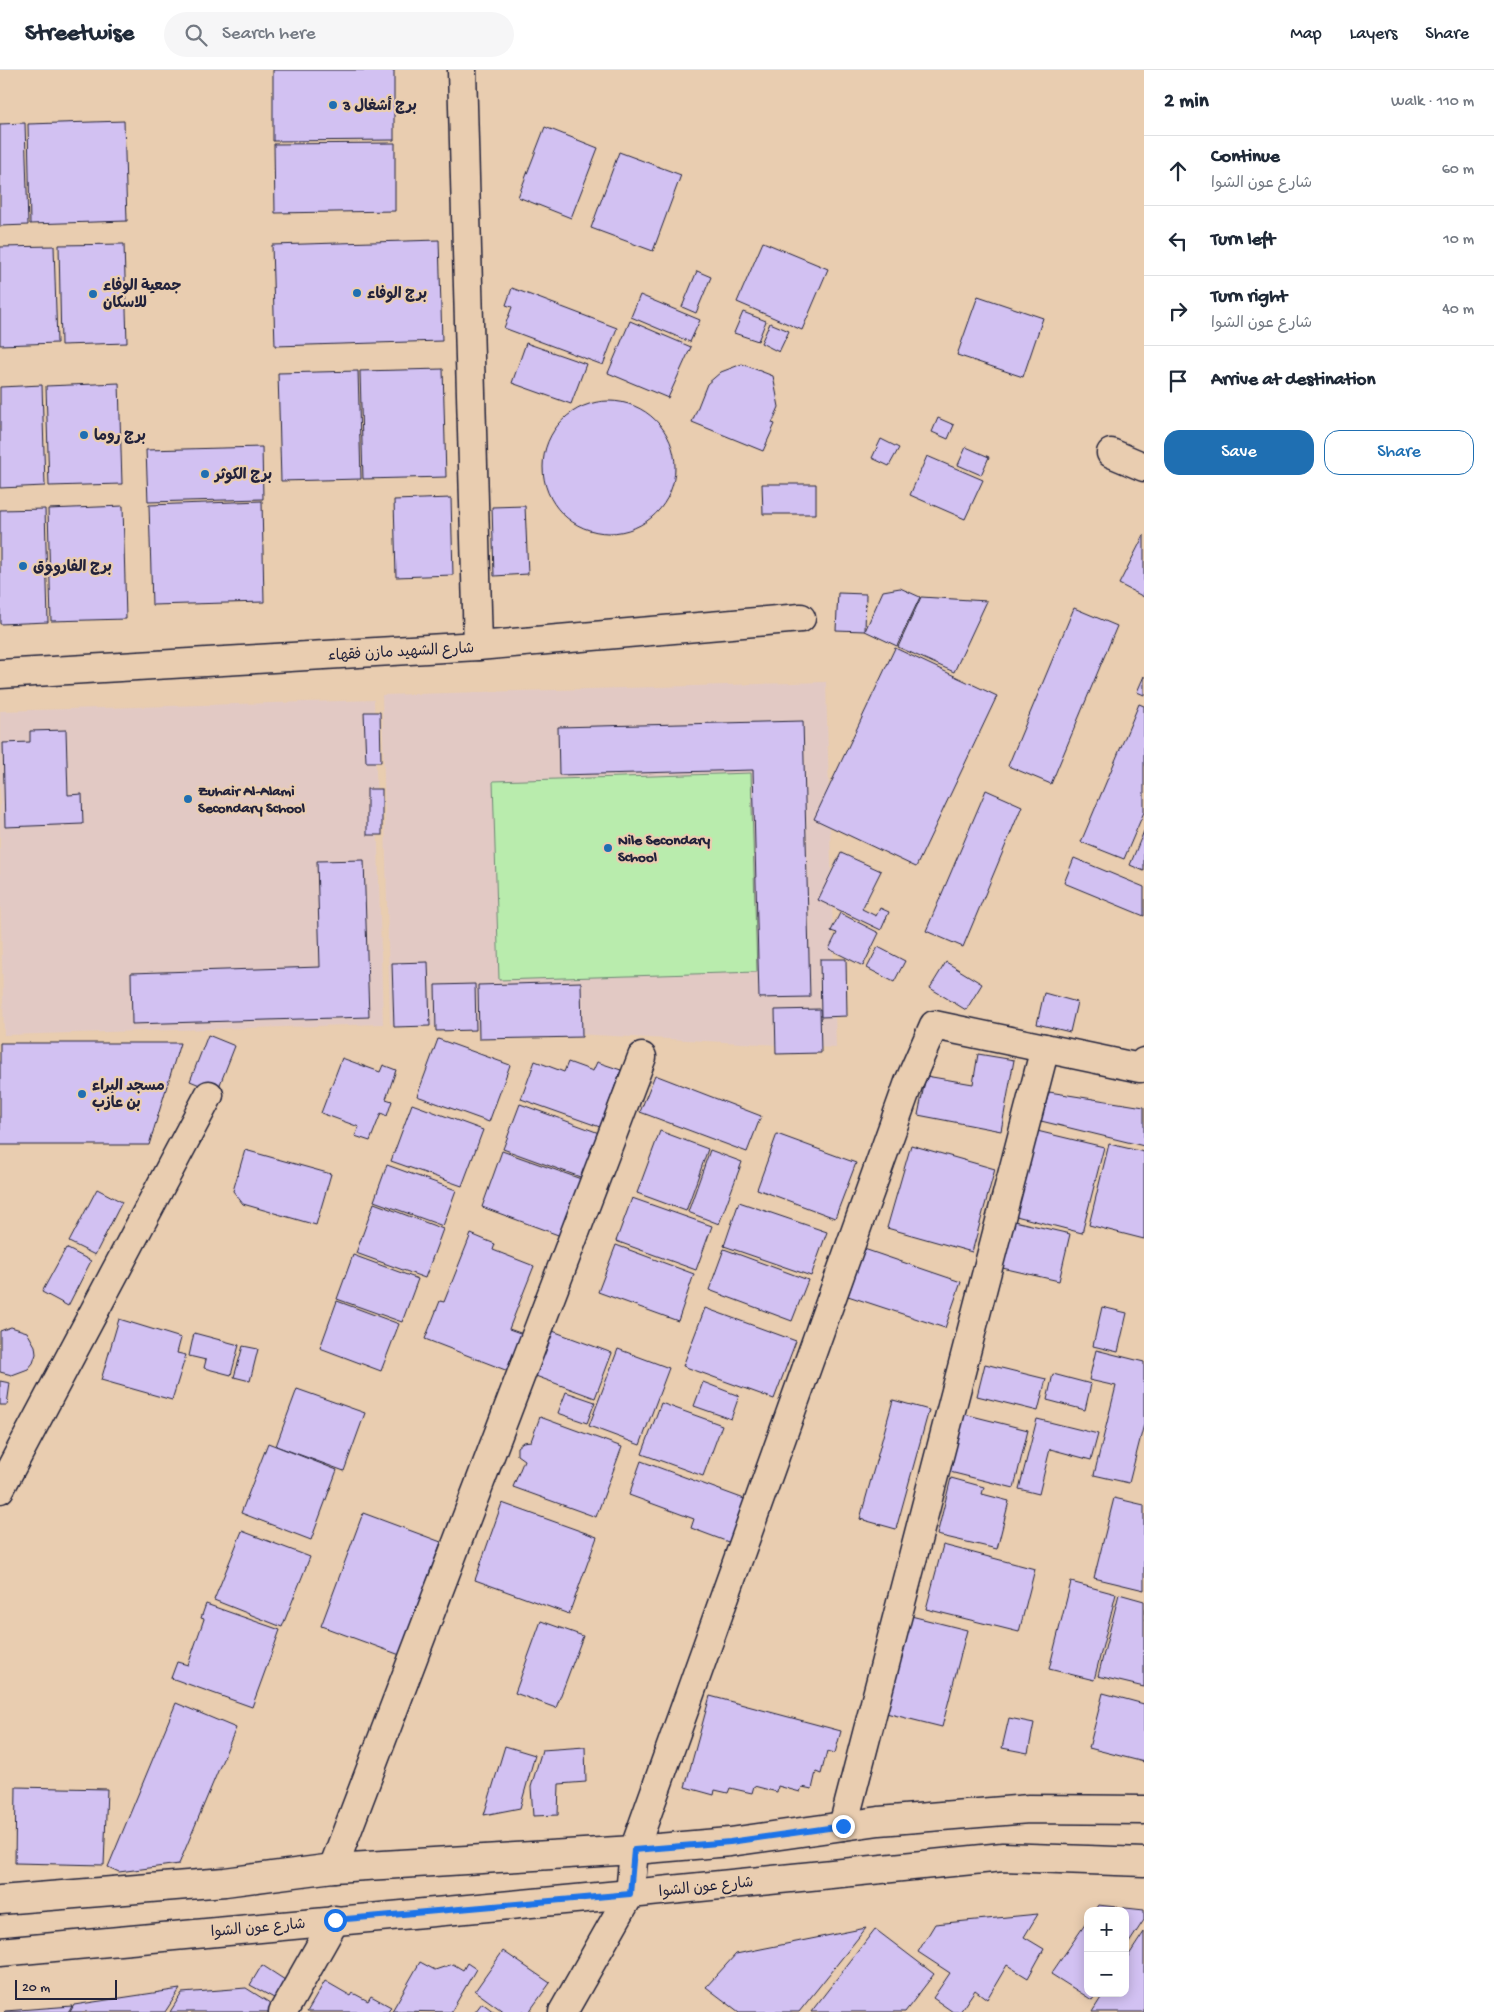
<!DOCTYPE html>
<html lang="en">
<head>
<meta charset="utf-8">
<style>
	:root { --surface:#fff; --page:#f6f6f7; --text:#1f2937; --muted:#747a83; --line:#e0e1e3; --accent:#1f6fb2 }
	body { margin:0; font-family:"Gochi Hand","Playpen Sans Arabic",sans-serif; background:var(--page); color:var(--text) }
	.controls { position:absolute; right:15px; bottom:15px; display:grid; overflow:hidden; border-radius:10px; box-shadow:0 2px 12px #0003 }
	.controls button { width:45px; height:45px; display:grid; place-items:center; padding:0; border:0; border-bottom:1px solid var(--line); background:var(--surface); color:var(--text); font:25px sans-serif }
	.scale { position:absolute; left:15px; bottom:12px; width:102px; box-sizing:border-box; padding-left:5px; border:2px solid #22223b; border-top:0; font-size:14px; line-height:18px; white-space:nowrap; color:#22223b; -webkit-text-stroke:4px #e9cdb0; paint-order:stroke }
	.stop { position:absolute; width:15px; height:15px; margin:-11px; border:4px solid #1a73e8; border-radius:50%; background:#fff }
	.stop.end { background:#1a73e8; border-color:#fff; box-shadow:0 1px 5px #0008 }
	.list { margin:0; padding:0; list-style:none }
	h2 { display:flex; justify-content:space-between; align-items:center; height:65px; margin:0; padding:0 20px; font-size:21px }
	h2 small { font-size:16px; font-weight:400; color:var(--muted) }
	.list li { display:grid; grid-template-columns:32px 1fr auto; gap:15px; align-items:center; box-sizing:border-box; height:70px; padding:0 20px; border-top:1px solid var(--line) }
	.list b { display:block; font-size:19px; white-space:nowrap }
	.list p { margin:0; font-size:16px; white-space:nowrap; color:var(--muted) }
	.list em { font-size:16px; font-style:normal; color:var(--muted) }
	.actions { display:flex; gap:10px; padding:15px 20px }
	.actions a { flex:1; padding:11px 0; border:1px solid var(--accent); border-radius:15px; text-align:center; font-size:18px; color:var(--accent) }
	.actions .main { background:var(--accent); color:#fff }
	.icon { flex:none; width:28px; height:28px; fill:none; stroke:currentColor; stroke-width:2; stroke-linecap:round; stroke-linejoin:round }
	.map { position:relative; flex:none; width:1144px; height:1942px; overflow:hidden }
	header { display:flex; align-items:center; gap:30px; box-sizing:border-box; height:70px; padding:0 25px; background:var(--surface); border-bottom:1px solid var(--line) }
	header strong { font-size:24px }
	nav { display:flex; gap:28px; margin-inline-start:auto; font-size:18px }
	.search { width:350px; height:45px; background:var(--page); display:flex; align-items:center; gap:12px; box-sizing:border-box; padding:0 18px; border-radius:28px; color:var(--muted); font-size:19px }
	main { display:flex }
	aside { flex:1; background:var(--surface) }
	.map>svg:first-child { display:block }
</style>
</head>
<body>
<header>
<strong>Streetwise</strong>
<div class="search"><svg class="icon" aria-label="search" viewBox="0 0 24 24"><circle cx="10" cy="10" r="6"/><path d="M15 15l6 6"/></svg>Search here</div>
<nav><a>Map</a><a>Layers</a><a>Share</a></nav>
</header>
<main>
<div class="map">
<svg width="1144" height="1942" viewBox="0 0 1144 1942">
	<rect width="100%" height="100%" fill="#e9cdb0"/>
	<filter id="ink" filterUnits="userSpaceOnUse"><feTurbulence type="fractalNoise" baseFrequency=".02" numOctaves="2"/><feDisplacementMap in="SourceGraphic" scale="10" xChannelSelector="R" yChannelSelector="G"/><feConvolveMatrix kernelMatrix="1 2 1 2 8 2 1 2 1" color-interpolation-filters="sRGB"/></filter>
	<g filter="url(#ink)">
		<g fill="#e2c9c4">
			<path d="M826,612L836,978L390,954L382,625Z"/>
			<path d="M374,630L383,954L4,965L0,817V641Z"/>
		</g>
		<path fill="#b9ecad" stroke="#6e8774" d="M751,703L757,902L499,910L493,711Z"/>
		<g fill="#d2c1f2" stroke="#22223b">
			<path d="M273,0H394V70L273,71Z"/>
			<path d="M124,51L127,151L30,154L28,54Z"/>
			<path d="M25,53L28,155L0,156V54Z"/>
			<path d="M545,57L598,78L571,148L518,127Z"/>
			<path d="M395,73V141L275,143L274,74Z"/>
			<path d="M619,82L681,105L653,181L591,158Z"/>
			<path d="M439,170L442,271L275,276L272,175Z"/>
			<path d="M763,172L828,199L802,260L737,232Z"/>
			<path d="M124,174L127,273L61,275L59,175Z"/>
			<path d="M54,176L57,273L0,275V177Z"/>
			<path d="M697,201L711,207L696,243L682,237Z"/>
			<path d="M512,218L617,258L603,295L504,258L512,237L506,235Z"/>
			<path d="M640,225L700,250L690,272L631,247Z"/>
			<path d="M978,226L1043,248L1023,307L957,285Z"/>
			<path d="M743,242L766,251L758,271L734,263Z"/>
			<path d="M630,251L691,277L668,328L608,303Z"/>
			<path d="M770,253L789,261L779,282L761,273Z"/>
			<path d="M526,273L586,294L571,334L512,313Z"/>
			<path d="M742,294L773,306L779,337L772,353L775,354L763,381L692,352L707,314L721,302Z"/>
			<path d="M443,299L446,407L363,409L360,301Z"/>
			<path d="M358,301L361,409L281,411L278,303Z"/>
			<path d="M119,313L122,414L49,416L46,316Z"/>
			<path d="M42,315L45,416L0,418V317Z"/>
			<circle cx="609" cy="397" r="66"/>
			<path d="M938,348L954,355L948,369L932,362Z"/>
			<path d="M881,369L899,378L889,396L872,388Z"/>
			<path d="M262,377L263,429L148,432L146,380Z"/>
			<path d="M966,377L989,387L981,405L958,395Z"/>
			<path d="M927,386L983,410L965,449L910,425Z"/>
			<path d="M762,414H816V444H763Z"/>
			<path d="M451,428L453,505L396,507L394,430Z"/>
			<path d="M262,431L264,532L152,535L149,435Z"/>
			<path d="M123,436L126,549L51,551L48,439Z"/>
			<path d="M525,436L528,504L494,506L492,437Z"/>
			<path d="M45,439L48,552L0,554V440Z"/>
			<path d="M1144,465V527L1119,514Z"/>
			<path d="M900,518L920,527L897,576L865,561L883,521Z"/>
			<path d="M838,523L866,524L865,561L836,560Z"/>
			<path d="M921,527L987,531L954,602L898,577Z"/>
			<path d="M1074,538L1117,556L1051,714L1008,696Z"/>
			<path d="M895,578L997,626L916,797L814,749Z"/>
			<path d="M1144,606V625L1137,622Z"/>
			<path d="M1139,634L1144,636V742L1124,789L1081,772Z"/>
			<path d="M364,642H380L381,692H366Z"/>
			<path d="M803,651L810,927L759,928L753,700L559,705L558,657Z"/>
			<path d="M66,660L68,725L82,724L83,754L5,757L3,673L30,672V661Z"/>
			<rect x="367" y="719" width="15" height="46"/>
			<path d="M986,720L1022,736L963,877L926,861Z"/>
			<path d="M1144,761V801L1130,795Z"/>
			<path d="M841,783L881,801L862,839L876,846L880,838L889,842L881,860L818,830Z"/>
			<path d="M1074,788L1144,817V846L1064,813Z"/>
			<path d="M364,790L369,947L132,954L131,903L320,897L317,791Z"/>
			<path d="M840,843L879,863L863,896L829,879L837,863L831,861Z"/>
			<path d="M878,877L905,891L894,912L867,898Z"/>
			<path d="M820,889H846L847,946L821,947Z"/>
			<path d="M428,892L430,956L394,957L392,893Z"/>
			<path d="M946,892L982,914L966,940L930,918Z"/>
			<path d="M581,912L582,967L479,969L478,915Z"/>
			<path d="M475,914L476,960L436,961L435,915Z"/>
			<path d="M1044,923L1077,932L1070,962L1037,954Z"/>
			<path d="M820,939L821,983L776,984L775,940Z"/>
			<path d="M208,965L235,976L217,1022L190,1011Z"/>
			<path d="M438,969L510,995L489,1052L417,1026Z"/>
			<path d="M0,973H180L149,1075H0Z"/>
			<path d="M978,984L1014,990L1001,1061L918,1045L926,1006L973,1014Z"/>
			<path d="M342,988L380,1002L383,995L396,1000L386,1029L392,1031L387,1046L381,1043L370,1071L355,1066L359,1057L321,1043Z"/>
			<path d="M535,991L564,1002L568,992L593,1001L597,992L621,1000L600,1057L521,1029Z"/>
			<path d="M655,1005L761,1046L747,1082L640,1042Z"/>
			<path d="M1049,1022L1144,1037V1076L1041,1051Z"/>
			<path d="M412,1034L483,1060L462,1116L391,1091Z"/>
			<path d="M520,1034L599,1063L583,1108L503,1079Z"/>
			<path d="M660,1061L708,1079L686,1141L637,1123Z"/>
			<path d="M1037,1061L1104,1077L1082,1163L1016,1146Z"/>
			<path d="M777,1064L856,1093L835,1148L757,1119Z"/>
			<path d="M1109,1074L1144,1082V1169L1089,1155Z"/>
			<path d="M911,1075L995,1099L972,1182L887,1158Z"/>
			<path d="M245,1080L331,1104L316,1155L243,1134L233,1121Z"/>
			<path d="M710,1080L742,1092L719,1154L688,1142Z"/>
			<path d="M502,1081L581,1109L561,1166L482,1137Z"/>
			<path d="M387,1095L456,1120L443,1156L374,1131Z"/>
			<path d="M97,1119L122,1132L95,1185L69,1172Z"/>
			<path d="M632,1128L712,1156L696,1200L616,1171Z"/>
			<path d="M739,1132L827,1162L811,1206L724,1176Z"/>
			<path d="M374,1133L443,1159L425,1208L356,1183Z"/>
			<path d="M1010,1150L1070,1164L1059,1211L998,1197Z"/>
			<path d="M471,1164L495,1174L493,1180L534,1196L509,1259L523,1264L508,1301L425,1269L440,1231L444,1232Z"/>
			<path d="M616,1175L694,1204L678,1251L598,1222Z"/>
			<path d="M66,1178L91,1191L68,1236L42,1222Z"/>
			<path d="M724,1179L808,1210L792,1251L709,1220Z"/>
			<path d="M864,1179L961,1212L945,1258L848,1226Z"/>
			<path d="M353,1185L418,1209L402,1252L337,1229Z"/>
			<path d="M337,1231L399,1254L381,1301L320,1278Z"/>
			<path d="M1102,1237L1127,1243L1118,1282L1093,1276Z"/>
			<path d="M705,1238L796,1271L774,1329L683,1296Z"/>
			<path d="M119,1249L181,1268L177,1283L186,1285L172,1330L101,1310Z"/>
			<path d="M11,1257L27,1262L35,1276L36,1284L33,1293L28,1299L12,1305L0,1302V1261Z"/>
			<path d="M550,1260L612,1283L595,1328L533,1305Z"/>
			<path d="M194,1263L239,1275L231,1305L204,1298L206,1290L189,1286Z"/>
			<path d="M243,1276L258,1279L250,1311L234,1307Z"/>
			<path d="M618,1279L669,1298L640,1375L589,1356Z"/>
			<path d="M1096,1280L1144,1292V1354L1129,1413L1094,1405L1116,1316L1089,1310Z"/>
			<path d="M985,1294L1046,1309L1038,1341L977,1326Z"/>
			<path d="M1053,1304L1091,1314L1085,1340L1047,1330Z"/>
			<path d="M0,1311L10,1313L7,1335H0Z"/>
			<path d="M703,1312L739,1326L731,1349L694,1336Z"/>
			<path d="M297,1319L365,1343L344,1401L276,1376Z"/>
			<path d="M566,1322L595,1332L587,1353L558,1343Z"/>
			<path d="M893,1330L929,1340L896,1459L860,1449Z"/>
			<path d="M661,1333L722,1355L703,1406L642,1384Z"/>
			<path d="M964,1344L1028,1360L1014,1418L950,1402Z"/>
			<path d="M540,1347L622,1377L596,1447L513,1417L524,1390L517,1385V1377L523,1372L531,1371Z"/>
			<path d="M1037,1349L1098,1364L1091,1390L1050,1379L1039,1424L1019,1419Z"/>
			<path d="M268,1373L337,1400L311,1470L241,1443Z"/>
			<path d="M641,1391L747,1430L731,1473L691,1458L694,1449L629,1425Z"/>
			<path d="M951,1408L984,1417L982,1424L1009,1431L997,1479L937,1465Z"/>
			<path d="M1114,1428L1144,1435V1520L1094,1508Z"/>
			<path d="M502,1433L597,1467L569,1544L475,1510Z"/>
			<path d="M363,1443L441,1472L400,1585L321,1556Z"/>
			<path d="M242,1461L310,1487L282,1557L214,1530Z"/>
			<path d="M943,1475L1035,1499L1019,1562L926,1539Z"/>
			<path d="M1071,1512L1116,1524L1094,1610L1049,1599Z"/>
			<path d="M1119,1524L1144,1531V1617L1098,1606Z"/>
			<path d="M206,1534L280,1560L252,1637L171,1608L177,1592L188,1595L204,1549L201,1548Z"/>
			<path d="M907,1545L967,1560L942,1657L882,1642Z"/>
			<path d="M541,1551L583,1566L556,1638L515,1623Z"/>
			<path d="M1103,1623L1144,1634V1692L1089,1678Z"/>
			<path d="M710,1626L841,1661L835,1683L827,1681L821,1704L816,1702L812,1719L802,1717L800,1722L778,1716L777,1722L754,1716L752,1723L730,1718L728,1723L715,1720L714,1725L685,1717Z"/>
			<path d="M176,1633L236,1658L179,1794L119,1802L108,1797Z"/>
			<path d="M1009,1648L1034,1653L1028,1683L1002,1678Z"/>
			<path d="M505,1676L535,1685L520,1738L484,1745Z"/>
			<path d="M585,1677L586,1712L559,1714L558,1745L533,1746L531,1717L542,1680Z"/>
			<path d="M16,1717L107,1719L104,1795L15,1793Z"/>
			<path d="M1098,1835L1144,1840V1850L1125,1879V1841H1094Z"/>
			<path d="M1038,1844L1024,1867L1044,1879L1028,1908L1007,1895L987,1929L975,1920L960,1942H953L933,1928L950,1903L918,1882L935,1854Z"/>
			<path d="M1088,1850V1923H1097L1092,1930L1051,1904Z"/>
			<path d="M866,1858L799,1942H739L706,1917L736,1884Z"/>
			<path d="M875,1859L934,1904L905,1942H811Z"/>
			<path d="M1144,1862V1942H1092L1104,1923H1125V1891Z"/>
			<path d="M503,1881L550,1913L529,1942H504L475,1921Z"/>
			<path d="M420,1892L435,1900L453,1894L463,1900L467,1893L476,1899L451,1942L392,1941Z"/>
			<path d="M262,1895L285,1910L274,1928L250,1915Z"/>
			<path d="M325,1911L351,1926L353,1923L368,1931L371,1926L391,1937L388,1942H307Z"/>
			<path d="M246,1918L273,1935L269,1942H170L182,1923Z"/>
			<path d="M180,1919L165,1942H70L74,1935Z"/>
			<path d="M482,1933L494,1942H475Z"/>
			<path d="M72,1936L69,1942H4L5,1941Z"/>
		</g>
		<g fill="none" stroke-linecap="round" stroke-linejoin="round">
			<g stroke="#22223b" stroke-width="31">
				<g id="minor">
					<path d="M462,0L478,576"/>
					<path d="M1111,383L1144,397"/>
					<path d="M0,604L478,576L801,548"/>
					<path d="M0,1419L209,1025"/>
					<path d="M843,1756L1045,978"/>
					<path d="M333,1798L642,987"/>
					<path d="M283,1942L335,1850"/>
					<path d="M563,1942L630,1824L634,1780L909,1012L934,955L1140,998L1144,992"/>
				</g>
			</g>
			<g stroke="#22223b" stroke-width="31">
				<g id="secondary">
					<path d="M0,1830L225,1812L333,1798L634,1780L730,1772L879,1751L1029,1739L1144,1740"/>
					<path d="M0,1882L630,1824L1003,1787L1144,1792"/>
				</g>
			</g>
			<use href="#minor" stroke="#e9cdb0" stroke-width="28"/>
			<use href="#secondary" stroke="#e9cdb0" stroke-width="28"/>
		</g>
	</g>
	<g fill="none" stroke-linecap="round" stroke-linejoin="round" filter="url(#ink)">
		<path stroke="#1a73e8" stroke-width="6" d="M335,1850L630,1824L634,1780L730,1772L843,1756"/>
	</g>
	<g fill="#1f6fb2" stroke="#e9cdb0" stroke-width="2">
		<circle cx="333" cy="35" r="5"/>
		<circle cx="357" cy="223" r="5"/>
		<circle cx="93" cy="224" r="5"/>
		<circle cx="84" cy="365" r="5"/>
		<circle cx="205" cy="404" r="5"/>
		<circle cx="23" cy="496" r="5"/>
		<circle cx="188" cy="729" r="5"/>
		<circle cx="608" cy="778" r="5"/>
		<circle cx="82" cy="1024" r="5"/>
	</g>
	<g text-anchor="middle" stroke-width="4.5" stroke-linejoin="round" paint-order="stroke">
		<g font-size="15" font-weight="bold" fill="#22223b" stroke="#e9cdb0" text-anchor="start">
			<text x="343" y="40">برج أشغال 3</text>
			<text x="103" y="220">جمعية الوفاء<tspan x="103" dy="17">للاسكان</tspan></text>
			<text x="367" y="228">برج الوفاء</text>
			<text x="94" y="370">برج روما</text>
			<text x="215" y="409">برج الكوثر</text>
			<text x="33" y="501">برج الفارووق</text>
			<text x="198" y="725">Zuhair Al-Alami<tspan x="198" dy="17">Secondary School</tspan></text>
			<text x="618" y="774">Nile Secondary<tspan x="618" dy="17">School</tspan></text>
			<text x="92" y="1020">مسجد البراء<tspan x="92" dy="17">بن عازب</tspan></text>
		</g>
		<g font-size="15" fill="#22223b" stroke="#e9cdb0">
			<text transform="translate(401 581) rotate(-3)" y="5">شارع الشهيد مازن فقهاء</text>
			<text transform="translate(706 1816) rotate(-6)" y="5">شارع عون الشوا</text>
			<text transform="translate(258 1857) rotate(-5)" y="5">شارع عون الشوا</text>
		</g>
	</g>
</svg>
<div class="controls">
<button>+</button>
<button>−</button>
</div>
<div class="scale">20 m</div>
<div class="stop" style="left:335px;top:1850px"></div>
<div class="stop end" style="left:843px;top:1756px"></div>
</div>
<aside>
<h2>2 min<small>Walk · 110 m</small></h2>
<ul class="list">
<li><svg class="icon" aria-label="ahead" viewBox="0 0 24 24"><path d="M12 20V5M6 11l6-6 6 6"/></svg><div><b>Continue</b><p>شارع عون الشوا</p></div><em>60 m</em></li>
<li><svg class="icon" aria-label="left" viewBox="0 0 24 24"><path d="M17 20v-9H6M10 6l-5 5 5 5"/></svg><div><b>Turn left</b></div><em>10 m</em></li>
<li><svg class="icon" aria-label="right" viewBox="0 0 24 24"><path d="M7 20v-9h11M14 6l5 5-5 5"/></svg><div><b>Turn right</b><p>شارع عون الشوا</p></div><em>40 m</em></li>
<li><svg class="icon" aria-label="arrive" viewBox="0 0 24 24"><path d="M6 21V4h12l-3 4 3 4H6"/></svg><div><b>Arrive at destination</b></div></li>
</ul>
<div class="actions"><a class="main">Save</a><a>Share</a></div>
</aside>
</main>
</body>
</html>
